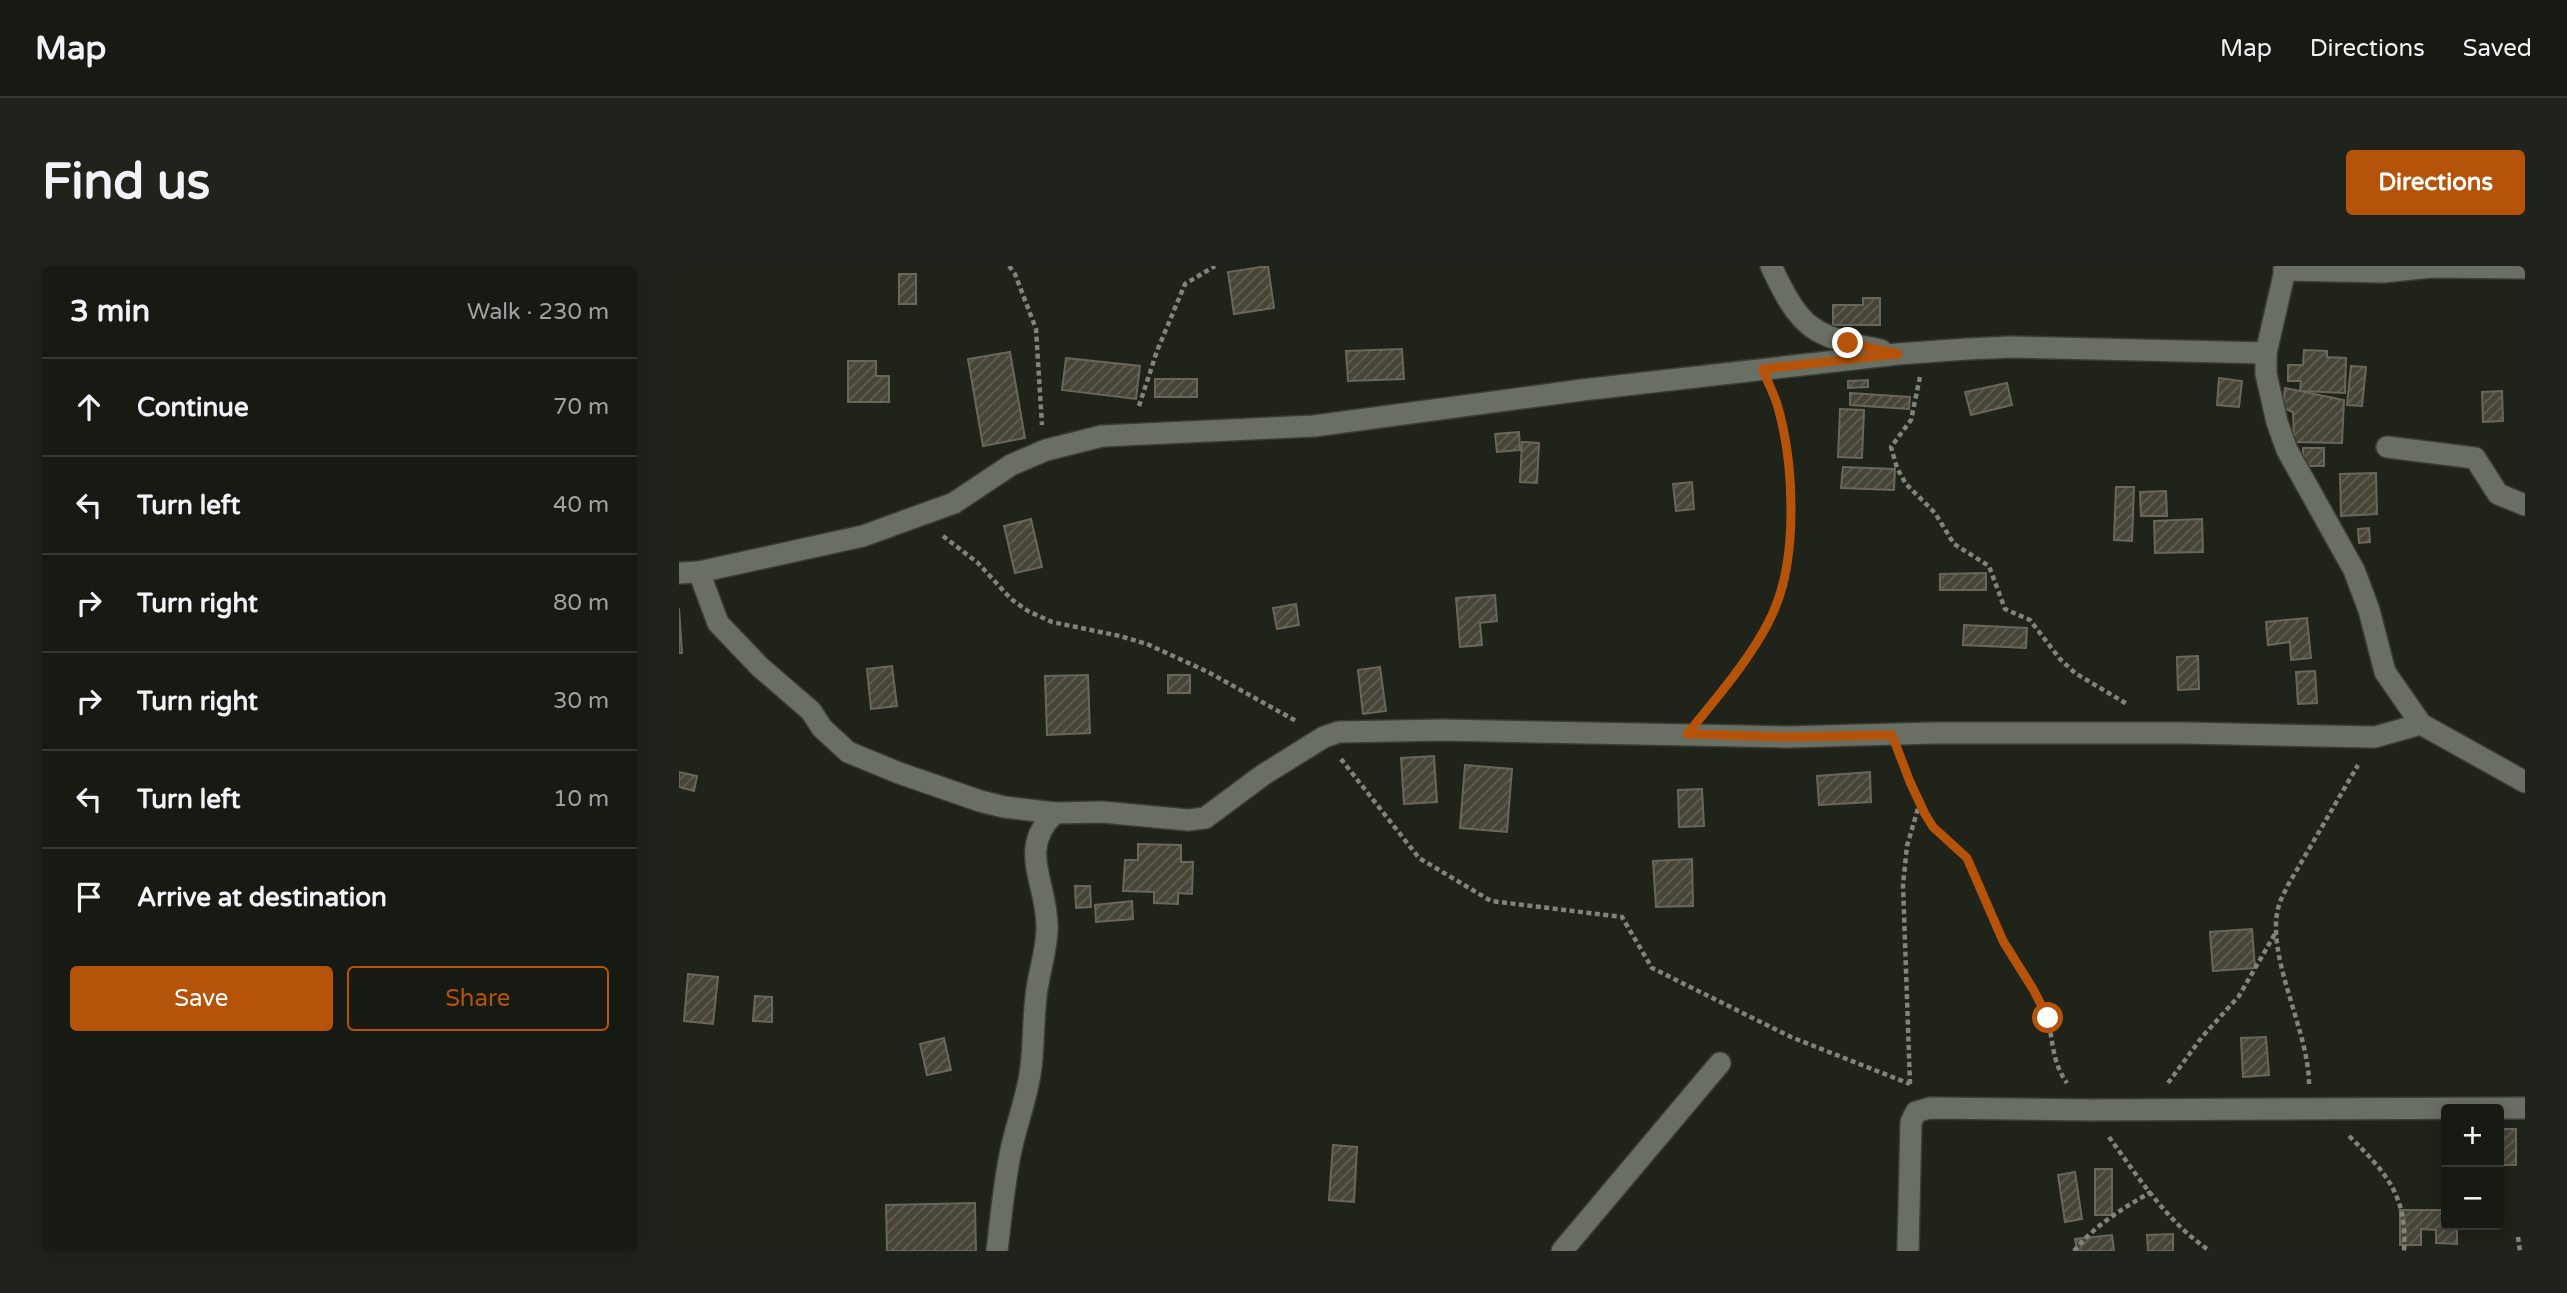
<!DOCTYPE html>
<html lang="en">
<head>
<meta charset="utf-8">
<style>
	:root { --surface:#171a13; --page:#20231c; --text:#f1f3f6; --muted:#9ea1a0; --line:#363833; --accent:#b45309 }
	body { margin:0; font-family:"Varela Round",sans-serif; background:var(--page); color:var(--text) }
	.controls { position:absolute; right:21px; bottom:21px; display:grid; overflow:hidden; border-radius:7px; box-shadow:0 4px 18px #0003 }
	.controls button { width:63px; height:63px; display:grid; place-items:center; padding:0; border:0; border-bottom:2px solid var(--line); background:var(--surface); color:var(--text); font:35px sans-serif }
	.stop { position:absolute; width:21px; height:21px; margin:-16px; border:5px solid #b45309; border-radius:50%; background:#fff }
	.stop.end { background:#b45309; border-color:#fff; box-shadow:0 2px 7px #0008 }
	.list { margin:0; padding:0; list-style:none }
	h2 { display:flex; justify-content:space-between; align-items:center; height:91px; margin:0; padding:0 28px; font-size:30px }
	h2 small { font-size:23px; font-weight:400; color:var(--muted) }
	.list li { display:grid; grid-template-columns:46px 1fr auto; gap:21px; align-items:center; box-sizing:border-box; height:98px; padding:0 28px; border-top:2px solid var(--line) }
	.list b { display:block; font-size:26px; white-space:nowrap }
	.list em { font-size:23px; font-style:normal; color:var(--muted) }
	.actions { display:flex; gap:14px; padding:21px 28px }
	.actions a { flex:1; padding:16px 0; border:2px solid var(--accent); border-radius:7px; text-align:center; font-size:24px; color:var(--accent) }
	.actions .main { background:var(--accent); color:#fff }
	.icon { flex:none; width:38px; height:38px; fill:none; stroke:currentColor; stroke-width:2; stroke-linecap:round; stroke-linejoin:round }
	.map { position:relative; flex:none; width:1846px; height:985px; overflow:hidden; border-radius:7px }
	header { display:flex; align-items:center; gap:42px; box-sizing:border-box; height:98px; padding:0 35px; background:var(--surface); border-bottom:2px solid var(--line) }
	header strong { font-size:33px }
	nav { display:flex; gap:38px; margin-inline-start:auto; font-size:24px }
	.intro { display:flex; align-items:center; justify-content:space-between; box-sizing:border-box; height:168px; padding:0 42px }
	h1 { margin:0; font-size:49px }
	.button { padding:18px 32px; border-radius:7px; background:var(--accent); color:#fff; font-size:24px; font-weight:700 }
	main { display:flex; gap:42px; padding:0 42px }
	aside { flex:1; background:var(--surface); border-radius:7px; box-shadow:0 4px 18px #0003 }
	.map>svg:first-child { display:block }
</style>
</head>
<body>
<header>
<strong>Map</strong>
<nav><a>Map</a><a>Directions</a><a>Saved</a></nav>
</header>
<div class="intro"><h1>Find us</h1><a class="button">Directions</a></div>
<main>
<aside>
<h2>3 min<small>Walk · 230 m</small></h2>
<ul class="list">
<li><svg class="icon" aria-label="ahead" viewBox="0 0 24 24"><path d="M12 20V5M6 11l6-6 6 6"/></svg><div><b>Continue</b></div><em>70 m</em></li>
<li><svg class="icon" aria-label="left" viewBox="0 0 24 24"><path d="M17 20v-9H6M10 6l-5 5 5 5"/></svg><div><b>Turn left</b></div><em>40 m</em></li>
<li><svg class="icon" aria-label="right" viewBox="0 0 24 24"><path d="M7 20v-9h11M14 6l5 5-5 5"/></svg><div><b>Turn right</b></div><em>80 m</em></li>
<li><svg class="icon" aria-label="right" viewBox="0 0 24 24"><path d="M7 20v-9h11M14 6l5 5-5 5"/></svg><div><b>Turn right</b></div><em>30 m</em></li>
<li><svg class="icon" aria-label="left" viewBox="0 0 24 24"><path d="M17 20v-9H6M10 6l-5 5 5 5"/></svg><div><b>Turn left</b></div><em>10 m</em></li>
<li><svg class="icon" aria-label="arrive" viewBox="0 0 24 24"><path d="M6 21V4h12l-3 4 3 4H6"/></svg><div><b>Arrive at destination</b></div></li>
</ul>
<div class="actions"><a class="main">Save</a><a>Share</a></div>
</aside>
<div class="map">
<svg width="1846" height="985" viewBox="0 0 1846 985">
	<defs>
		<pattern id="building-hatch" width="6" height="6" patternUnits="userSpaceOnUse" patternTransform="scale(1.75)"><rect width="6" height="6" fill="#474538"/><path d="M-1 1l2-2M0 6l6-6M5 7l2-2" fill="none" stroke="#626055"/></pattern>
	</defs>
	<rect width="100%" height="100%" fill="#1f2319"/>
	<g fill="url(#building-hatch)" stroke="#6a675a" stroke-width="2">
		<path d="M589,0L595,42L555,48L549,6Z"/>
		<rect x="220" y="8" width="17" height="30"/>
		<path d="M1184,32H1201V59H1154V39H1184Z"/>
		<path d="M723,83L725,113L669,115L667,85Z"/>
		<path d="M1625,84L1648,85V91L1667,92L1666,127L1621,125L1622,115H1609V99H1624Z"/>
		<path d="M331,86L346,172L304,180L289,93Z"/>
		<path d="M387,92L461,100L457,133L383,124Z"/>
		<path d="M169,95H197V110H210V136H169Z"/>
		<path d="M1672,100L1687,101L1683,140L1668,139Z"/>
		<path d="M1540,112L1563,115L1560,141L1538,139Z"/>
		<rect x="476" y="113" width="42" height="18"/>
		<path d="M1189,114V121L1169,122V115Z"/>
		<path d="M1328,117L1333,139L1292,149L1286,126Z"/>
		<path d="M1606,122L1665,134L1663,177L1615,176L1614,146L1604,142Z"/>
		<path d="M1823,125L1824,155L1804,156L1803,126Z"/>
		<path d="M1171,127L1231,131L1230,143L1171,139Z"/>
		<path d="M1161,143L1185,144L1183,192L1159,191Z"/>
		<path d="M840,166L841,184L818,186L816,168Z"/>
		<path d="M843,176L860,177L858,217L841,216Z"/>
		<rect x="1624" y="182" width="21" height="18"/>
		<path d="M1164,201L1216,203L1215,224L1162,222Z"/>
		<path d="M1697,207L1698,248L1662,250L1661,208Z"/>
		<path d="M1013,216L1015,243L997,245L994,218Z"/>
		<path d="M1437,221H1455L1453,275L1435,274Z"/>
		<path d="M1487,225L1488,250H1462L1461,226Z"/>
		<path d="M352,253L363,301L336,307L325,260Z"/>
		<path d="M1523,253L1524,286L1476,287L1475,255Z"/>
		<path d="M1690,262L1691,276L1680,277L1679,263Z"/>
		<path d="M1307,307V324H1261V308Z"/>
		<path d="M816,329L818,355L801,357L803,379L781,381L777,332Z"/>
		<path d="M617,338L620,359L598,363L594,342Z"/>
		<path d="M0,342L3,387H0Z"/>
		<path d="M1628,352L1632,392L1612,394L1611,376L1589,379L1587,356Z"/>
		<path d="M1285,359L1348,362L1347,382L1284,379Z"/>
		<path d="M1519,390L1520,423L1499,424L1498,391Z"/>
		<path d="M213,400L218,440L192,443L188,403Z"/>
		<path d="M701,401L707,445L684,448L679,404Z"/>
		<path d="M1636,405L1638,437L1619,438L1617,406Z"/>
		<path d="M409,409L411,467L368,469L366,410Z"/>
		<rect x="489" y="409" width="22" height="18"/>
		<path d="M755,490L758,536L725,538L722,492Z"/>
		<path d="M786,499L833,503L828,566L781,562Z"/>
		<path d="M0,506L18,510L15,525L0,521Z"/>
		<path d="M1191,506L1192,536L1140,539L1138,510Z"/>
		<path d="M1023,523L1025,560L1000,561L999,524Z"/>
		<path d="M459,578L502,579V596H514L513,628L499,627V638L475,637V626L444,625L446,594H459Z"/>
		<path d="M1013,593L1014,640L977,641L974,595Z"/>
		<path d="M396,620H411L412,641L397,642Z"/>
		<path d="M453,635L454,653L417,656L416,639Z"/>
		<path d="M1573,663L1576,702L1534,705L1531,666Z"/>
		<path d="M9,708L39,711L34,758L5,755Z"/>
		<path d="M76,730L93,731V756L74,755Z"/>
		<path d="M1587,771L1590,809L1564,811L1562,772Z"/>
		<path d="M265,772L272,804L248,809L241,778Z"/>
		<rect x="1821" y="863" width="16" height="36"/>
		<path d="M654,879L678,881L675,936L650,934Z"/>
		<rect x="1416" y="903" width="17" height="46"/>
		<path d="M1396,906L1403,953L1386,956L1379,909Z"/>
		<path d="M296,937L297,985H208L207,939Z"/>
		<path d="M1721,944H1767V959H1778V978L1757,977V964L1742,963V979H1721Z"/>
		<path d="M1494,968V985H1469L1468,969Z"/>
		<path d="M1433,969L1435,985H1398L1396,973Z"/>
	</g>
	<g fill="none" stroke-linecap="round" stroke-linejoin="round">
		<g stroke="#3a3d35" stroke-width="24">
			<g id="street">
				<path d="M1092,0C1122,64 1133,70 1202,84"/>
				<path d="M1607,0L1587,87V108L1598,156L1608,184L1675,304L1690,344L1706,406L1742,458L1846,516"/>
				<path d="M1605,4L1704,6L1753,1L1846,2"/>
				<path d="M1708,181L1796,192L1819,228L1846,239"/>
				<path d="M20,306L39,357L81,401L132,445L143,462L169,486L220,507L301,535L325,541L376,547"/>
				<path d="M0,307L20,306L184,270L275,237L332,199L367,184L423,170L635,160L903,124L1219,88L1288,83L1332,81L1587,87"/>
				<path d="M318,985C322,951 325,917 332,884C338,856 349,829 352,801C355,778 354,754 357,731C359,708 368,685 368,662C369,617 337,584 376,547L423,546L509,554L526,552L584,509L645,471L660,466L765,464L1108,471L1255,467H1506L1696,471L1742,458"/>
				<path d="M883,985L1041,797"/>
				<path d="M1229,985L1232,856L1237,846L1251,842L1411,844L1846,842"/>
			</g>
		</g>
		<g stroke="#81847c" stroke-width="4.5" stroke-dasharray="5 3.5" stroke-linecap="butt">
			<path d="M330,0L336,8L357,63L363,159"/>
			<path d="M1241,111L1232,154L1212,181L1218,202L1227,218L1256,247L1275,278L1310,300L1326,343L1351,354L1381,393L1396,407L1448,438"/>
			<path d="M460,140L478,85L506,18L536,0"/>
			<path d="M264,270L299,297L332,333L349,345L373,356L441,370L468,378L529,406L619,456"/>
			<path d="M1028,444C1056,411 1097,356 1107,315C1113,289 1110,260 1110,234C1110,199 1107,160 1094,127"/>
			<path d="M662,493L740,592L812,635L943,651L973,702L1112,771L1231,818"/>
			<path d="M1223,494C1231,517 1239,543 1255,562C1265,574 1281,581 1289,595C1299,610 1302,628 1309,645C1323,677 1346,705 1363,737C1376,764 1369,791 1388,817"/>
			<path d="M1489,817L1523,771L1560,730L1597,666"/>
			<path d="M1231,818L1224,619L1228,580L1240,539"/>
			<path d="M1630,818C1630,764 1585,688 1600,639C1602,632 1606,626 1609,619L1679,499"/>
			<path d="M1670,870C1707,906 1729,931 1725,985"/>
			<path d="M1430,871C1459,911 1489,957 1531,985"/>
			<path d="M1839,971L1841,985"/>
			<path d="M0,984L1,985"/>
			<path d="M1395,985C1415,960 1444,942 1472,926"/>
		</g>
		<use href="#street" stroke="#6a6f63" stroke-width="21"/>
	</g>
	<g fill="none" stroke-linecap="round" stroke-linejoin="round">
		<path stroke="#b45309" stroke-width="9" d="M1169,77L1219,88L1084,103C1088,115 1094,126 1098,138C1115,195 1119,287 1096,342C1079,384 1037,433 1008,468L1108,471L1213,469L1231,516L1246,548L1254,561L1288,592L1324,675L1354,723L1369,752"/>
	</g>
</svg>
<div class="controls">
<button>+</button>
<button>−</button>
</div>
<div class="stop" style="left:1369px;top:752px"></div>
<div class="stop end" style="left:1169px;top:77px"></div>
</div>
</main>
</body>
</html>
